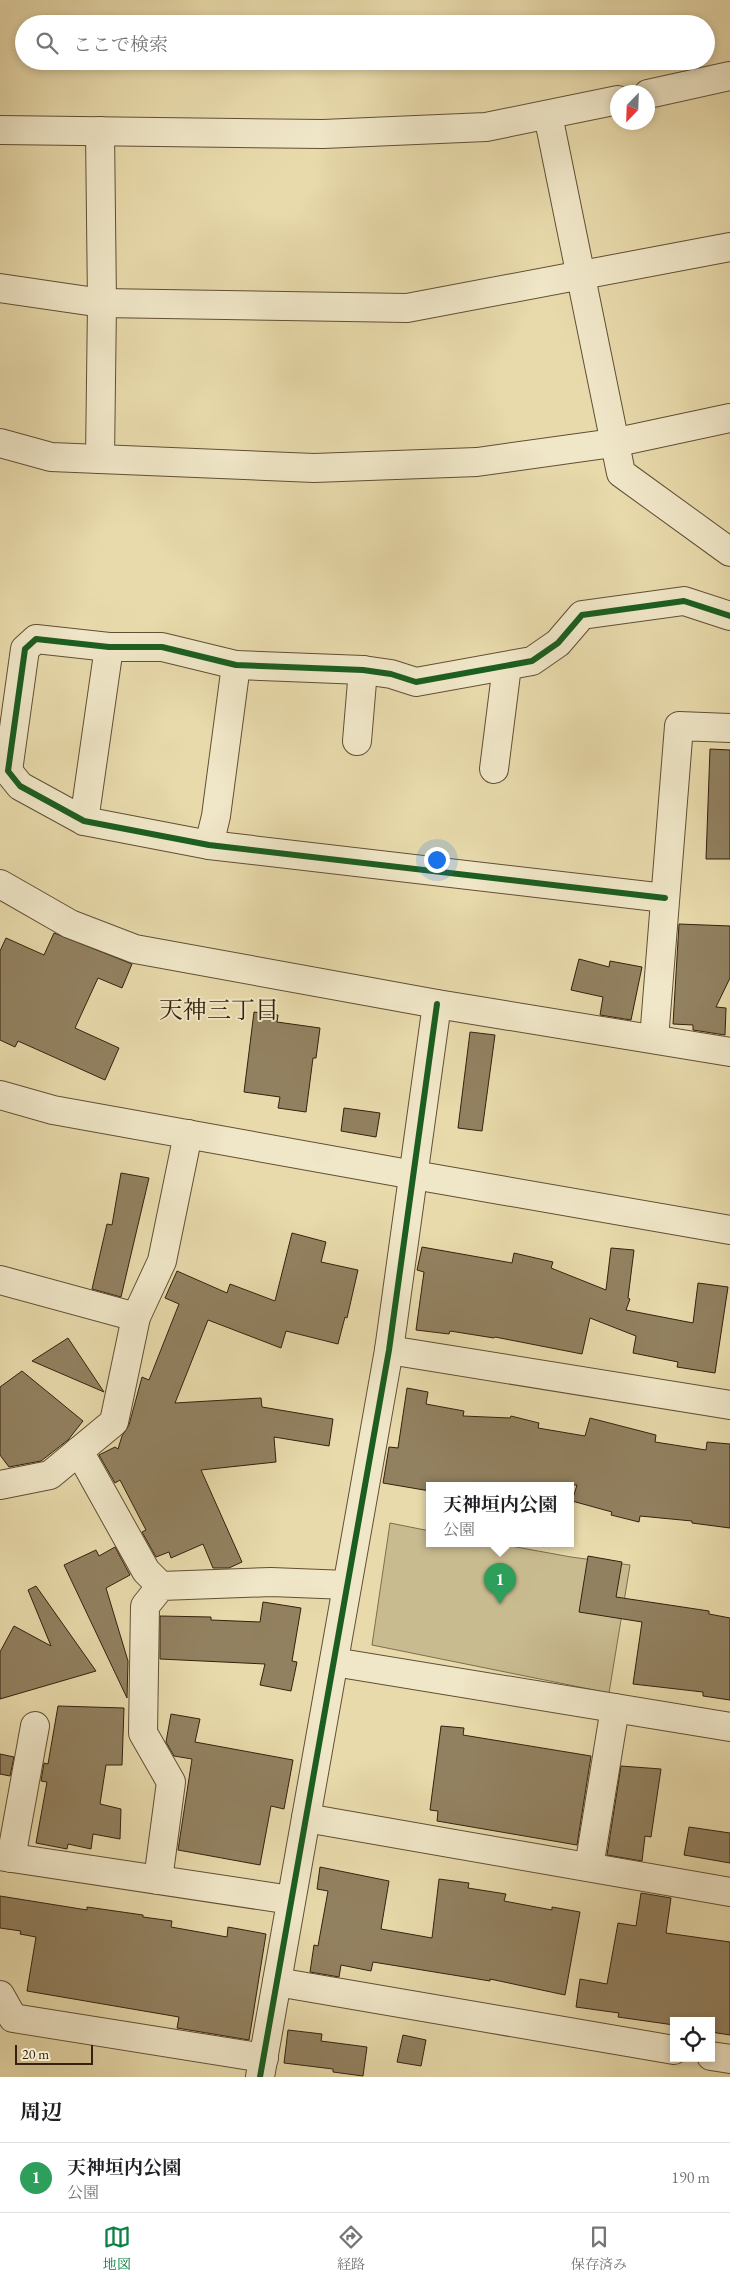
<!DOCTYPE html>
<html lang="ja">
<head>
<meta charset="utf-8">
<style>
	:root { --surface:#fff; --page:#f6f6f6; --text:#202124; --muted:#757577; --line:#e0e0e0; --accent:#0b8043 }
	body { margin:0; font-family:"EB Garamond","Noto Serif JP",serif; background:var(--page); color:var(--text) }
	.controls { position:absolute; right:15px; bottom:15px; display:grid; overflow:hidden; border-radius:0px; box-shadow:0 2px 8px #0003 }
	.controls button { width:45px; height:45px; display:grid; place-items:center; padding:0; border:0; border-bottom:1px solid var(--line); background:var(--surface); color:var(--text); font:25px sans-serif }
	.compass { position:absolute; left:610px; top:85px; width:45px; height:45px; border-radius:50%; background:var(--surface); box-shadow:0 2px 8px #0003; rotate:203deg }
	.scale { position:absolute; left:15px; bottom:12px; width:78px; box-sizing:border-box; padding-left:5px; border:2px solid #34210e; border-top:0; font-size:14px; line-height:18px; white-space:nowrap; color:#34210e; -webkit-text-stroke:4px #f0e7c8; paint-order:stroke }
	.you { position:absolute; left:436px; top:859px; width:18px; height:18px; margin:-12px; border:4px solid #fff; border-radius:50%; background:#1a73e8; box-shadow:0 0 0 8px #1a73e833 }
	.badge { display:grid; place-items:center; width:32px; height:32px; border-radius:50%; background:var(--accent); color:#fff; font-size:16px; font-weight:700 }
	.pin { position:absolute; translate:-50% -41px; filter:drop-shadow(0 1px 2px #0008) }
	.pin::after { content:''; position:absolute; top:26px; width:18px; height:15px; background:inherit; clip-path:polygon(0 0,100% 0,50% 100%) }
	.popup { position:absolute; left:426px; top:1482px; width:148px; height:65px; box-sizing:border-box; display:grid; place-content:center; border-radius:0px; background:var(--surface); filter:drop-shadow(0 1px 4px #0005); font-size:16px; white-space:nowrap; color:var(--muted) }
	.popup b { font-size:19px; color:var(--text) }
	.popup::after { content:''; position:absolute; left:50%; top:100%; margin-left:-10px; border:10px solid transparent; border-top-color:var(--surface) }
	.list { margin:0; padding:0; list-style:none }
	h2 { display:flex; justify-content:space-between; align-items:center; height:65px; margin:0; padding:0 20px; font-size:21px }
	h2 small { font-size:16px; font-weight:400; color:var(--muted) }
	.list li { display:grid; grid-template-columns:32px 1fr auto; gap:15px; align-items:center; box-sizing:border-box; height:70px; padding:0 20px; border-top:1px solid var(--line) }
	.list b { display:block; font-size:19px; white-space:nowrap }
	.list p { margin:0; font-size:16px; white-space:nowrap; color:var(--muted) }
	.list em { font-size:16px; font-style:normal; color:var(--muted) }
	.icon { flex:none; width:28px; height:28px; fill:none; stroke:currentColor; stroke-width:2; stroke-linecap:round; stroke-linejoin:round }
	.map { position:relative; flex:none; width:730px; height:2077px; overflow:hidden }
	.search { position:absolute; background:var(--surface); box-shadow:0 2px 8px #0003; left:15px; right:15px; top:15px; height:55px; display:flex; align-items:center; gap:12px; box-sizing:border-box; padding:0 18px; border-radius:28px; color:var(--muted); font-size:19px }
	.sheet { height:135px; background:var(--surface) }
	nav { display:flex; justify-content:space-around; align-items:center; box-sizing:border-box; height:70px; border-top:1px solid var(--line); background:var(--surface); font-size:14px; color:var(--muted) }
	nav a { display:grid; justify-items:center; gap:2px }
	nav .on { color:var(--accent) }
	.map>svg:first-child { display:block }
</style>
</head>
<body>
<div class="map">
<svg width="730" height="2077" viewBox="0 0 730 2077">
	<rect width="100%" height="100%" fill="#e8daab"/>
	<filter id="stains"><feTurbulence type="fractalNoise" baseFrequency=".004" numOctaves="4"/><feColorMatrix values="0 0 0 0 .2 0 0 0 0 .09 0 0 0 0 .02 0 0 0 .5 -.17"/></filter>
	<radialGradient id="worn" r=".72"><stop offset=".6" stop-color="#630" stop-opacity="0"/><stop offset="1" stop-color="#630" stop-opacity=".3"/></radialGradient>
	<path fill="#c9bb90" stroke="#7e6e4f" d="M390,1523L430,1531V1543H494L571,1557L630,1565L609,1693L372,1645Z"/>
	<g fill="#928160" stroke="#34210e">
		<path d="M710,749L730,750V859H706Z"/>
		<path d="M679,924L730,926V978L716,1007L726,1008L725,1035L693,1030V1025L673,1024Z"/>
		<path d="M54,933L132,964L122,988L98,978L75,1028L119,1048L105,1080L18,1041L15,1047L0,1040V951L6,938L44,955Z"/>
		<path d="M579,959L609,967L610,961L642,967L631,1020L600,1015L603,997L571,990Z"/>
		<path d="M254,1012L278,1015L277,1022L320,1028L316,1058H313L306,1112L278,1108L280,1097L244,1092Z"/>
		<path d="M470,1032L495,1035L482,1131L458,1128Z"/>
		<path d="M344,1108L380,1113L376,1137L341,1131Z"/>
		<path d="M121,1173L149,1178L121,1297L92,1289L107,1224L112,1225Z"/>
		<path d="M292,1233L326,1242L321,1262L358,1270L347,1318L345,1317L338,1344L286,1331L281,1348L208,1320L175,1403L261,1398L262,1407L333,1419L329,1446L274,1437L276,1462L201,1470L242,1562L229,1568H213L203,1544L171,1558L169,1552L156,1557L142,1532L146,1530L120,1480L115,1483L99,1455L115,1447L118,1449L122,1436L129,1425L142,1377L149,1380L179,1304L165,1298L177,1271L227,1293L230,1284L275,1301Z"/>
		<path d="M422,1247L512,1263L514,1253L553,1262L551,1268L606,1290L611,1248L634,1250L628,1298L630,1299L626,1310L693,1323L698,1283L728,1287L715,1373L677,1367L678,1362L633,1353L636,1336L590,1318L582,1354L495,1337L494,1338L450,1331L449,1334L416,1330L424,1272L417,1270Z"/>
		<path d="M68,1338L104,1392L32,1361Z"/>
		<path d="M22,1371L83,1421L68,1440L41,1461L9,1467L0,1455V1387Z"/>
		<path d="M407,1388L428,1392L426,1404L464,1411L463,1416L510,1418L511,1416L539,1423L538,1428L585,1436L590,1418L656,1435L655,1442L706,1450L707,1442L730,1444V1528L692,1523V1521L640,1516L639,1522L611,1515L612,1512L572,1501L577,1485H430V1491L383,1483L389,1447L398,1448Z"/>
		<path d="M115,1547L130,1575L106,1588L128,1661L127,1698L64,1565L96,1550L99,1556Z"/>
		<path d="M588,1556L622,1562L616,1597L709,1611V1614L730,1618V1700L703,1696V1692L633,1684L642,1622L579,1612Z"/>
		<path d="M36,1586L96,1671L0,1699V1652L14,1626L51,1646L28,1590Z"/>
		<path d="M263,1602L301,1608L292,1661L297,1662L291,1691L260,1685L265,1664L160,1659V1616L211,1617V1620L260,1622Z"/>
		<path d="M58,1706L124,1708L122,1765H106L100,1804L121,1809L120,1839L93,1834L91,1849L68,1844L67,1849L36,1843L47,1782L41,1781L44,1763L48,1764Z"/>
		<path d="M171,1714L200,1719L195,1742L293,1760L284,1809L271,1806L260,1865L178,1850L192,1759L174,1756L166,1742Z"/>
		<path d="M441,1726L464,1728L463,1735L591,1756L577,1845L437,1821L438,1811L430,1810Z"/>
		<path d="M0,1754L14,1757L10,1776L0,1774Z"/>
		<path d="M621,1766L661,1769L651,1837L645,1836L642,1861L607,1855Z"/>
		<path d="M689,1827L730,1833V1863L684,1855Z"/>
		<path d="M320,1867L389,1881L381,1929L432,1938L439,1879L469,1883L468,1888L506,1894L504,1901L552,1910V1907L580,1912L565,1995L490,1979V1981L373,1962L371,1971L341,1965L339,1977L310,1972L314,1945L318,1946L328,1891L317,1889Z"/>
		<path d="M641,1893L671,1898L666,1933L730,1942V2035L711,2032V2021H674V2025L618,2017L619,2013L576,2007L580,1979L607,1984L618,1923L636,1926Z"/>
		<path d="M0,1896L87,1910V1907L143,1915V1917L172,1921L171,1927L227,1937L228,1927L266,1934L249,2040L177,2028L179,2017L27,1991L36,1937L20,1934L21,1931L0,1928Z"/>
		<path d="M288,2030L322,2034L321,2041L367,2047L363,2076L333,2072V2069L284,2063Z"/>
		<path d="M403,2035L426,2040L421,2066L397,2062Z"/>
	</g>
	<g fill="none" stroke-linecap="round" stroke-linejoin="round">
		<g stroke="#614f35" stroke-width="30">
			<g id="minor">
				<path d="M548,115L621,473L730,552"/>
				<path d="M0,288L102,303L407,308L730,247"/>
				<path d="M0,443L51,457L314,468L477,462L613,443L730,418"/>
				<path d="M100,459L102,303L100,131"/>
				<path d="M357,741L363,670"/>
				<path d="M494,769L507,666"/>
				<path d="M84,821L109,647"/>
				<path d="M209,845L216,816L236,665"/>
				<path d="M0,884L70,924L135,949L437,1004L730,1052"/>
				<path d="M665,898L209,845L84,821L20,786L8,771L25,649L36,639L109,647H162L236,665L363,670L391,674L416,682L532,661L558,643L582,615L684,601L730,616"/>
				<path d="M654,1039L679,726L730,728"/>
				<path d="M0,1280L136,1317"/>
				<path d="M389,1350L730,1405"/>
				<path d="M79,1451L146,1571L161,1586"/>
				<path d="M0,1485L50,1475L114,1422L136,1317L162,1261L188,1134"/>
				<path d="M334,1662L730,1727"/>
				<path d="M306,1818L730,1892"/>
				<path d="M0,1856L291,1900"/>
				<path d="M11,1858L35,1726"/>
				<path d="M589,1867L615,1708"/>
				<path d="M158,1880L171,1782L143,1733L145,1606L161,1586L271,1582L347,1585"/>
				<path d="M277,1982L674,2050"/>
				<path d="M0,1995L13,2018L264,2058"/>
				<path d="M711,2056L730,2059"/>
				<path d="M260,2077L389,1350L437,1004"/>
			</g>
		</g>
		<g stroke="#614f35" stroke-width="30">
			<g id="tertiary">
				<path d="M648,94L730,76"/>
				<path d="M0,130L323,134L486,127L618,100"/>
				<path d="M0,1095L53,1110L414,1175L730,1230"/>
			</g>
		</g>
		<use href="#minor" stroke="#f0e7c8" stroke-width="28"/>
		<use href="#tertiary" stroke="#f0e7c8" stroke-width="28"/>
		<g stroke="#f0e7c8" stroke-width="9">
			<g id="cycleway">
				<path d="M665,898L209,845L84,821L20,786L8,771L25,649L36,639L109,647H162L236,665L363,670L391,674L416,682L532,661L558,643L582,615L684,601L730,616"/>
				<path d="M260,2077L389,1350L437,1004"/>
			</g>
		</g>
		<use href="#cycleway" stroke="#1b5e20" stroke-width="6"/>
	</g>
	<g text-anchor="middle" stroke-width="4" stroke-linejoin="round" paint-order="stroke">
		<g font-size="24" fill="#34210e" stroke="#f0e7c8">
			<text x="219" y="1018">天神三丁目</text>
		</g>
	</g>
	<rect width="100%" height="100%" filter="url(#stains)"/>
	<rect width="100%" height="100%" fill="url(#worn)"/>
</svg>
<div class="controls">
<button><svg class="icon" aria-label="locate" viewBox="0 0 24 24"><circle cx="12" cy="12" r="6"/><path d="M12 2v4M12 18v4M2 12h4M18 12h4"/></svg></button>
</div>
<svg class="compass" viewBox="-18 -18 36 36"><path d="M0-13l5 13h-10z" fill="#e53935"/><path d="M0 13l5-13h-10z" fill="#757577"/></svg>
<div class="scale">20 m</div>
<div class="you"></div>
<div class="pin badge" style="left:500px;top:1604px;background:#2e9e5b">1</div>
<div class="popup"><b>天神垣内公園</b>公園</div>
<div class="search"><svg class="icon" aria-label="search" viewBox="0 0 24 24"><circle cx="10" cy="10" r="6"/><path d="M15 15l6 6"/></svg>ここで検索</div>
</div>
<section class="sheet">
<h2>周辺<small></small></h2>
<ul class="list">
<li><span class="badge" style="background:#2e9e5b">1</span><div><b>天神垣内公園</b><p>公園</p></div><em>190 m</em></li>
</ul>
</section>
<nav>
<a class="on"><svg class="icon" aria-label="map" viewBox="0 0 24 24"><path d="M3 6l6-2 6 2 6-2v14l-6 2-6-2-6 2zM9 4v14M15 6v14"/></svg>地図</a>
<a><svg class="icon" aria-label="directions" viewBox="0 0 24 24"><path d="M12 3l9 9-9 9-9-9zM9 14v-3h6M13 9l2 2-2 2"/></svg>経路</a>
<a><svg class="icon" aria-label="saved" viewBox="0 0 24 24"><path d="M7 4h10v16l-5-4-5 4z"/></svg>保存済み</a>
</nav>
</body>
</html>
